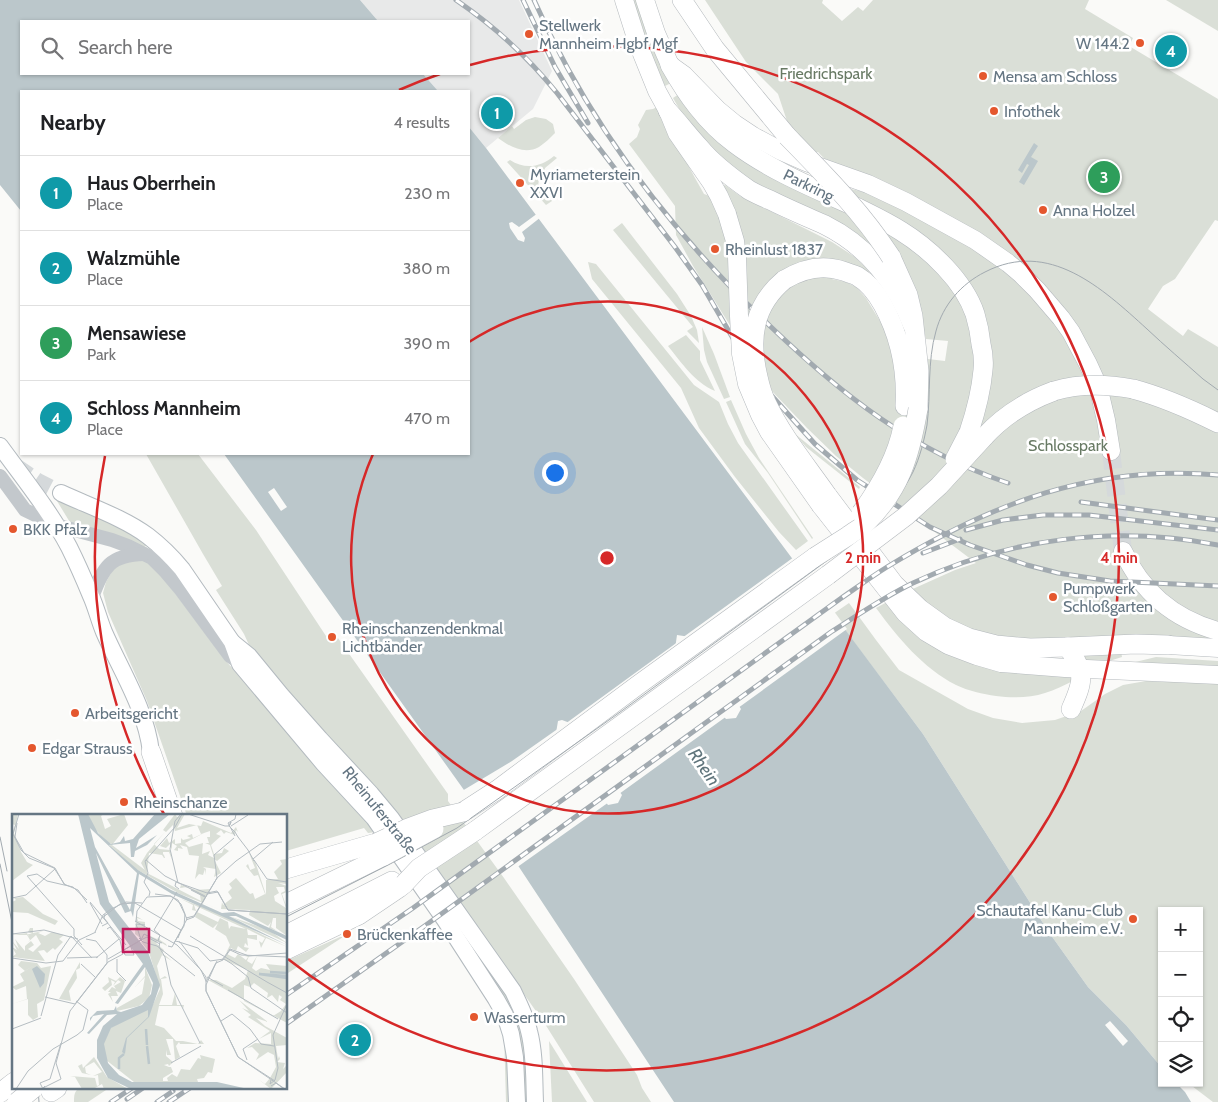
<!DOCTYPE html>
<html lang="en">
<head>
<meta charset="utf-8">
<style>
	:root { --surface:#fff; --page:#f6f6f6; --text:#202124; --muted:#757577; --line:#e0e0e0; --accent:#e4572e }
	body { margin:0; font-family:Cabin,sans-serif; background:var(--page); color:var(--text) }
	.controls { position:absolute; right:15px; bottom:15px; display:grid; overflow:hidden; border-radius:0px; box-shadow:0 1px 4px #0004 }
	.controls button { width:45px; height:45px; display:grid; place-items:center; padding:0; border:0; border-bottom:1px solid var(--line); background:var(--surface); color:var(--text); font:25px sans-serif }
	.you { position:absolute; left:554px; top:472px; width:18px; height:18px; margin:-12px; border:4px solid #fff; border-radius:50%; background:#1a73e8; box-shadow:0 0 0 8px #1a73e833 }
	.badge { display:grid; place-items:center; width:32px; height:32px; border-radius:50%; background:var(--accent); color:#fff; font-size:16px; font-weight:700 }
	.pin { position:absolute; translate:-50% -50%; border:2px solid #fff; box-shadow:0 1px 5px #0006 }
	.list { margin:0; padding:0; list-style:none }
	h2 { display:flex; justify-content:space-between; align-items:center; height:65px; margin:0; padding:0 20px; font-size:21px }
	h2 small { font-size:16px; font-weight:400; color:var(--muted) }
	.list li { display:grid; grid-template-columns:32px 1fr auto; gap:15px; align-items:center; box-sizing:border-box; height:75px; padding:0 20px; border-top:1px solid var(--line) }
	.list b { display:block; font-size:19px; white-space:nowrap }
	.list p { margin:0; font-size:16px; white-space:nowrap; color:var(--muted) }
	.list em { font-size:16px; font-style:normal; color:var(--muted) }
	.icon { flex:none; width:28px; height:28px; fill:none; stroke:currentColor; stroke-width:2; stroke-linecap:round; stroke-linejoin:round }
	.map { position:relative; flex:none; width:1218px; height:1102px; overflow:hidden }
	.search { position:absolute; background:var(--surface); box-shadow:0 1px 4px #0004; left:20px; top:20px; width:450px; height:55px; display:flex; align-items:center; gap:12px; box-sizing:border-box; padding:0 18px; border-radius:0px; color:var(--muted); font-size:19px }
	.panel { position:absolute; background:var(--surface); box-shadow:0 1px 4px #0004; left:20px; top:90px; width:450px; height:365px; border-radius:0px }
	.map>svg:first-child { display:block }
</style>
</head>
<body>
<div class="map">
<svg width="1218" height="1102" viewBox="0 0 1218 1102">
	<rect width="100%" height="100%" fill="#fafaf8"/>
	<path fill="#e8e9e9" d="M360,0H519L552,71L533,109L486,148L469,127V91H438L423,74H469V21H378Z"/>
	<g fill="#dadfd7">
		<path d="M633,0H638L673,82L665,86L651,54Z"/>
		<path d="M705,0H823L822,3L842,21L858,7L863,11L873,0H1089L1085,9L1133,38L1129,46L1218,99V221L1215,220L1175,279L1163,286L1148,309L1183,336L1188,329L1218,347V643L1034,642L971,633L906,592L955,570L976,563L863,478L836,456L807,428L769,388L693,266L676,235L675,206L629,144L637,137L640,129L638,125L646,110L653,109L657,107L695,178L704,194L730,203L722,186L725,185L740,196L832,242L855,257L870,272L866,273L833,263L832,279L846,282L856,287L866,298L883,326L911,357L945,361L948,341L926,339L921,318L862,203L851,189L873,194L834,169L818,152L799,157L778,94L746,62Z"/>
		<path d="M1166,0H1218V31Z"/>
		<path d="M679,94L848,212L862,230L882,262L764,192L694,135L673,98Z"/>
		<path d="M535,117L546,119L553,124L555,133C550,138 545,143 539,147C525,155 510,147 498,138L512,126L514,129L526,120Z"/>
		<path d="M554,156L557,158L545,168L544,177L538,183L552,201L546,205L507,162L510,160C525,170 541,167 554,156Z"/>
		<path d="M622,223L677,294L691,316L697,330L699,343L687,331L693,327L613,230Z"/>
		<path d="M588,262L596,264L694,385L719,402L728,424L738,443L808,541L796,550L779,532L735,477L699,428L681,388L592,279Z"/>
		<path d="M702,327L714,354L730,397L724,399L707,362L704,350Z"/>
		<path d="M686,335L700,351V360L715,391C694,382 682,363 668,346Z"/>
		<path d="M731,400L746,434L759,458L813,538L812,539L768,473L745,444L726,402Z"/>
		<path d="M794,433L860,487L859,489L806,447Z"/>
		<path d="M146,454H198L256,530L326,636L333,631L448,794V801L504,878L574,979L637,1075L642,1088L651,1102H594L545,1024L519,987L253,654L244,634L216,590L222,586L203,554Z"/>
		<path d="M58,500L128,531L147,544L145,547L71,524L57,501Z"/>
		<path d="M142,558L157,569L225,660L350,798L376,832L368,833L364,828L286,851V816H187L147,701L108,612L103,593L106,582L115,566Z"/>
		<path d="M887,602L1073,676V681C1064,685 1055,690 1045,693C1030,698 1012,698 996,696C983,694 968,691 956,685C923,668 898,638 876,608Z"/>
		<path d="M849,603L876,640L899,670L968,709L993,718L1022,723L1055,720L1081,711L1105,694L1123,685L1146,681L1218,683V1102H1213L1188,1083H1199V911H1162V1068L1126,1025L1088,987L1048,931L923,734L833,614Z"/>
		<path d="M1121,651L1122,657L1103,663H1088L1081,654Z"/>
		<path d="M1156,657L1218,661V669L1127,664Z"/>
		<path d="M457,927L512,1001L525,1042L529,1102H522L521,1062Z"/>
		<path d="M340,937H343L288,973L286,970V961Z"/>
		<path d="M504,1032L510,1049L512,1102H506Z"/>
		<path d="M549,1041L587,1102H552Z"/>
		<path d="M79,1088H109L88,1102H74C74,1096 74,1092 79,1088Z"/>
	</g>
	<g fill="#bbc7cb" fill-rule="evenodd">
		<path d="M0,0H360L378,21H21V74H423L438,91H21V211L0,185Z"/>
		<path d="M469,127L486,148L923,734L1048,931L1088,987L1126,1025L1162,1068V1083H1176L1185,1092L1191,1102H674L519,867L224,454H469ZM677,635L690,637L739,706L741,709L736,718L726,719L719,711L675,649ZM562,720L570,723L622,795L618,803L608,805L556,733L558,721Z"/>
		<path d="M1034,143L1038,146L1031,157L1038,161L1024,185L1019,182L1029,165L1027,164L1022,173L1018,170Z"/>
	</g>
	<g fill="#fafaf8">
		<path d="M538,213L541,217L522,232L525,238L524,242L518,240L510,228L509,223L512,222L519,227Z"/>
		<path d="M274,488L287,507L281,511L268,492Z"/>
		<path d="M794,557L847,629L738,708L689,639L682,638Z"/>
		<path d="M679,641L678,648L727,716L619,794L569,725L565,724Z"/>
		<path d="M559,728V732L609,802L516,868L462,791L512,761Z"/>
		<path d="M1110,1021L1128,1041L1123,1046L1105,1025Z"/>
	</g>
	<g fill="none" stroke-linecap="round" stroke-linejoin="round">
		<path stroke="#d5d9db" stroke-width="16" stroke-dasharray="16 8" stroke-linecap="butt" d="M16,466L38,481L61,493"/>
		<path stroke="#d5d9db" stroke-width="18" stroke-dasharray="18 9" stroke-linecap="butt" d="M1111,451L1123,551"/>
		<g stroke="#b3babf" stroke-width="18">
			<g id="secondary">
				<path d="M0,446C24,479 50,511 69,547C77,563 84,579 91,596C96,607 99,620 104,632C121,671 146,709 151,752"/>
				<path d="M61,493C89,506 124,518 148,536C161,546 172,557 182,569L232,642L240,664L324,764L374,818L445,920L496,999L505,1015L511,1034L515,1057L517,1102"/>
				<path d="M233,643L249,656L281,695L320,739L371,794L391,818L513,991C519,1004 526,1017 529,1031C535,1054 534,1079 535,1102"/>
			</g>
		</g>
		<g stroke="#b5babe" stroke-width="19">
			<g id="primary">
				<path d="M624,0L638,44L657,91L668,111L677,133L711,182L719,196L727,214"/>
				<path d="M645,0L656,33L670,65L684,75L718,110L735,124L753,136L781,151L806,162L868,184L906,202L975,240L1008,263L1021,274L1037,290L1061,318L1071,332L1088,364L1098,386L1106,420L1111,451"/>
				<path d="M821,506L905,613L926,632L948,645L977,656L1001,663L1065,668L1218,675"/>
				<path d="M1123,551C1142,592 1174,619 1218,631"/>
				<path d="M1168,645L1218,648"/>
			</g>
		</g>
		<g stroke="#b4b9bd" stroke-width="20">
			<g id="trunk">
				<path d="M682,0L715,49L787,136"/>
				<path d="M670,65C687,95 706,122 734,143C771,171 816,189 858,208C872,215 887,222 901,231C930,249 964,281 975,314C978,324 980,334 981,344C983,352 984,361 983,370C981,393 976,411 969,432"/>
				<path d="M668,111C679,123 689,136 700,148C713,164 732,178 749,190C756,194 763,197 770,200C788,209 807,217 825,225C867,246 897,283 913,326"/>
				<path d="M891,257L908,295L913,316L919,371L918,409"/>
				<path d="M784,280C802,269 822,264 843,271C848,273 853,274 857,276C869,283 877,294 883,305C900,336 907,370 905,406"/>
				<path d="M1133,389C1163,397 1190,409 1218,423"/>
				<path d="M984,437C1003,416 1027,401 1054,391"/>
				<path d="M827,495L894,584L920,609L945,627L969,638L996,645L1030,648L1068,647L1136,644L1168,645"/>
				<path d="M1068,647C1085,674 1084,680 1071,709"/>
				<path d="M151,752L173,816"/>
				<path d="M463,812L497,790L638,685L815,557"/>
				<path d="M475,831L828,575"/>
				<path d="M286,869L376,843"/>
				<path d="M286,904L384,856"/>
				<path d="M286,935L392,881"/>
				<path d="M286,950L359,915L399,888L404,884"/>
				<path d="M51,1092L57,1088"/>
				<path d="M0,1093L14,1082"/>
			</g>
		</g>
		<g stroke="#c3c8cc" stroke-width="14">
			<path d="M0,476L25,510L56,525L112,540L128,546L152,558L165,571L181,590L230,656L240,663"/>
			<path d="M92,597C104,567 109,555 144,554"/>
		</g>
		<use href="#secondary" stroke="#fff" stroke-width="16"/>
		<use href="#primary" stroke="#fff" stroke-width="18"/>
		<use href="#trunk" stroke="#fff" stroke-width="19"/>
		<g stroke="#a2aab0" stroke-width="1">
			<path d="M0,837L7,871"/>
			<path d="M0,864L14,932"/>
			<path d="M286,917L390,864L457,828L623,710L821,565C856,540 893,512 913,472C920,457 924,441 927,425C931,394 927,362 936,331C943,305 961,284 985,272C1049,239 1102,288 1147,329C1165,346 1184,362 1203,379L1218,390"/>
			<path d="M38,1088L39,1102"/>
		</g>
		<g stroke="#a2aab0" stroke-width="5">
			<g id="rail">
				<path d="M456,0C494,26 528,57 557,93L675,247L702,285L745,359L771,395L815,444L857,480L930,527L970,545L1027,565L1058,573L1110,581L1218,586"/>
				<path d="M523,0L555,67L588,123"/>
				<path d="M534,0C589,125 671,232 770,326C841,394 913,451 1008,483"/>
				<path d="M1081,502L1218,520"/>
				<path d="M966,530L1003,520L1043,515H1089L1218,530"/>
				<path d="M923,553L960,539"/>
				<path d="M286,995L413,908L840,599C856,588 871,577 887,567C992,503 1094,464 1218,475"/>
				<path d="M286,1024L426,925L831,632C858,615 884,597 913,583C1008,538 1115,525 1218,545"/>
				<path d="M127,1099L143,1088"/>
				<path d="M111,1102L132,1088"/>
				<path d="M157,1102L173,1091"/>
				<path d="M169,1102L190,1088"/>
			</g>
		</g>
		<use href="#rail" stroke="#fff" stroke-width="3" stroke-dasharray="9" stroke-linecap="butt"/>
		<g stroke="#b5babe" stroke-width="19" stroke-linecap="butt">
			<path id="primary-bridge" d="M727,214L735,241L737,257L739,316L741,354L747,384L760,415L769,432L821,506"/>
		</g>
		<g stroke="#b4b9bd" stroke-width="20" stroke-linecap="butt">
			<g id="trunk-bridge">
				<path d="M787,136C824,174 862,212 891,257"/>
				<path d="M784,280C753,306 749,339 758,377C760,386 762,394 766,402C782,436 806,465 827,495"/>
				<path d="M1054,391C1081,383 1106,384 1133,389"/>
				<path d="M955,459L969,432"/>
				<path d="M861,513C880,487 897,458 903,426"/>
				<path d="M815,557C826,550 837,543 848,536C853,532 859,529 864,525C900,491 910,456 918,409"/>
				<path d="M828,575L906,516L939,486L984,437"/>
				<path d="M376,843L406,829L433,819L463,812"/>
				<path d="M384,856L434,829"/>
				<path d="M404,884L419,868L475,831"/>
				<path d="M17,1102L34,1088"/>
			</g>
		</g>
		<use href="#primary-bridge" stroke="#fff" stroke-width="18"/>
		<use href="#trunk-bridge" stroke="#fff" stroke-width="19"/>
	</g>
	<g fill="none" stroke="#d62828" stroke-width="2.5">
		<path d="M469 342A256 256 0 1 1 373 454"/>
		<path d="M164 814A512 512 0 0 1 105 456M399 90A512 512 0 0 1 440 74M470 65A512 512 0 1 1 288 959"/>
	</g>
	<g fill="#e4572e" stroke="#fff" stroke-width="2">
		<circle cx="529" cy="34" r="5"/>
		<circle cx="1140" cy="43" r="5"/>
		<circle cx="983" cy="76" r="5"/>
		<circle cx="994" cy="111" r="5"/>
		<circle cx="520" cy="183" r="5"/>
		<circle cx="1043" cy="210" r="5"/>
		<circle cx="715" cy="249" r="5"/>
		<circle cx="13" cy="529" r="5"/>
		<circle cx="1053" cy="597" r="5"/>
		<circle cx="332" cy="637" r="5"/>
		<circle cx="75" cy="713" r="5"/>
		<circle cx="32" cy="748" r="5"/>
		<circle cx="124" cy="802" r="5"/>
		<circle cx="1133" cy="919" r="5"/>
		<circle cx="347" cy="934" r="5"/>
		<circle cx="474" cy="1017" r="5"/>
	</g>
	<g text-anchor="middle" stroke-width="5" stroke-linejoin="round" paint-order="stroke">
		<g font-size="16" fill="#657683" stroke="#fff" text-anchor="start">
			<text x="539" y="31">Stellwerk<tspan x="539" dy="18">Mannheim Hgbf Mgf</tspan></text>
			<text x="1130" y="49" text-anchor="end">W 144.2</text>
			<text x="993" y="82">Mensa am Schloss</text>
			<text x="1004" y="117">Infothek</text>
			<text x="530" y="180">Myriameterstein<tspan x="530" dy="18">XXVI</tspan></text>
			<text x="1053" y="216">Anna Holzel</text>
			<text x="725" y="255">Rheinlust 1837</text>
			<text x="23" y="535">BKK Pfalz</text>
			<text x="1063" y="594">Pumpwerk<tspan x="1063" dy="18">Schloßgarten</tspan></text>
			<text x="342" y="634">Rheinschanzendenkmal<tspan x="342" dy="18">Lichtbänder</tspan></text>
			<text x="85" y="719">Arbeitsgericht</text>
			<text x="42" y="754">Edgar Strauss</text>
			<text x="134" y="808">Rheinschanze</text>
			<text x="1123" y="916" text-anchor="end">Schautafel Kanu-Club<tspan x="1123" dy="18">Mannheim e.V.</tspan></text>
			<text x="357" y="940">Brückenkaffee</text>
			<text x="484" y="1023">Wasserturm</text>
		</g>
		<g font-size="16" fill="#687a64" stroke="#fff">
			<text x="826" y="79">Friedrichspark</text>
			<text x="1068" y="451">Schlosspark</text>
		</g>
		<g font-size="16" fill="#657683" stroke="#fff">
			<text transform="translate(809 185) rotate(26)" y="6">Parkring</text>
			<text transform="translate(380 810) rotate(51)" y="6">Rheinuferstraße</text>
		</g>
		<g font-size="18" font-style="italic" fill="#60757c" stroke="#fff">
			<text transform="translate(704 767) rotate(55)" y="6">Rhein</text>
		</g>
	</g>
	<g transform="translate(12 814)">
		<rect width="275" height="275" fill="#fafaf8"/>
		<path d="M1,0H6L2,19L9,38L15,48L21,51L0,67V19L3,11L0,10ZM85,0H92L89,2L93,15L99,12L95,5L112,0L116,11L100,31L133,56L129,49L135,39L153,18L142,30L147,35L158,36L160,46L157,38H151V40L152,41L153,44H152L150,41L137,39L135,59L189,87L188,81L175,73L168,74L169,71L184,76L198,75L191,89L217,99L168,80L124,55L97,31L100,30L94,28L79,10L76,1ZM163,0L165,3L173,0L180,3L173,0L165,14L177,10L189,12L191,7L219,19L224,13L226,18L224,16L223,21L214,18L212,20L209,16L204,20L209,22L199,31L202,40L210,39L212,34L217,37L205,47L202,45L209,59L202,63L204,55L191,53L194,55L193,61V55L191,61L187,60L183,65L187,42L177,41L175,33L168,31L171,35L166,34V37L162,36L165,32L160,29V36L158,30L154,34L148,32L155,24L157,29L163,25V30L169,29V24L171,26L179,24L175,22L180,20L181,24L192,19L173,29L177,33L191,29L190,40L198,37L196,41L202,44L198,31L193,29H197L195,23H198V17L189,20L185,11L163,17L161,11L154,18L151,16ZM237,39L243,47L254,81V66L266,65L262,58L270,50L268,46L275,45V70L266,69L275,72V78L270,80L275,94V122L264,114V104H261L259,113L265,117L257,114L259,108L256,112L237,101L238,96L209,95L210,88L211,91L220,84L216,78L220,74L217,70L224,64L238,80L241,79L243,85L253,80L246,61L242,62L234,52L236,50L238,56L243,54ZM264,73H272L273,77L269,79L274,94L263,87L262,82L267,79ZM11,83L31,100L46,107L43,111L16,99L0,98V88L4,86L2,84ZM169,85L209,100L275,133L254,124L245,142L249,134L247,127L250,129L253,124L235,115L236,121H245V126L235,124L236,132L233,129L232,133L237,134L234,138L226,132L224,137L219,134L214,139L218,131L214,122L203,115L206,109L201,114L183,103L185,98L206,108L208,104L216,108L217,115L219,112L234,115L182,91L184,97L180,96L181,91ZM124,102L131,106L125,104L126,107L133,108V114L138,118L136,121L145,125L148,122L146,126L148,124V126L154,130L155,132L146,127L144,129L152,136L150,140L154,142L160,147L150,141L145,152L148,165L153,162L155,164L149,165L151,180L147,191H160L163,179L165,191H172L171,195L170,192H147L143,211L152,214L164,227H171L186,230L189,226L192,230H168L167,228L164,232L168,243L163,246L161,225H154L159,241H155L154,236V242L161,248L157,252L156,250L152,251L157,253H159L161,258L151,264V267H156L155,264L160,260L165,263L169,255L178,256L186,244L189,245L188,241L203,245L200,259L196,258L192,264L185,265L186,268L147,270H143L158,269L122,268L94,246L91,231L98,214L136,194L138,197L148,175L137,138L129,128L131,126L123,120ZM217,102L257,116L275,129L260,122ZM18,114H21V119L31,117L26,119L33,122L40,118L52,121L47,125L51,128L43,136L41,134L35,139L32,136L26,137L33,147L0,143L4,140L0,133L5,136L0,127L7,135L3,125L13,137V132L19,127L22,131L16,135L21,138L29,130L24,121L15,129L18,126L15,121H0L15,119L17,123L16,120H20L16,118ZM215,140L223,144L226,140L234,146L236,143L233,142H237L235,147L240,150L245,142L240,154L244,157L249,154L258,156L254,150L275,152V161L246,160L275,162V209L196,166H204L220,174L233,165L236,156L212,146ZM242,169L256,179L255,184L260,181L266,188L267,181L270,183L268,186L274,190L269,197L261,202L232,187V171L238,173ZM9,147L25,149L29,154L39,152L32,186L25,190L26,203L21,206L16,201V185L0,190L15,185L14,172L4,176L0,173L12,167L8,160L24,150L13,157L6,151ZM68,148V154L64,156L65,164L57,177L59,187L47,185ZM133,153L140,171L137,184L127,192L105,197V194L130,180L133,163L123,173L133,162ZM96,163L104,167L108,163L113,167L109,179L104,177L106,182H99L101,188L96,180L99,178H96L100,173L104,175L102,172L109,168L106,166L101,172L103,168L99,166L100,171L93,177L90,174L97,168ZM227,186L256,208L244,204L253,212L275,224V231L264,232L266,245L267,242L268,245L265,248L273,249L271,255L274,252L275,258L259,275L246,265L253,270L258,264L264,253L262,241L256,238L244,246L247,240L240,233L235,234L243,229L259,230V219L247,225L258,217L236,203L239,201L230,194L237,197ZM82,243L95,263L116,275H92L90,270L83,274L70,275L63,263L58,262L83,264L85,272L87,271L86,261L81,262L90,258L82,248L73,253L74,259L79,261L70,259L66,252L70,250L71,254Z" fill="#dadfd7" fill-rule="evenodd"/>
		<path d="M66,0H76L86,19L99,30L108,28L112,22L113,27L121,25L143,0H158L127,25L124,34L145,21L135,31L123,37L122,43H119L118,29L97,31L126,56L159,76L210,99L222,98L275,122V126L224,102H217L275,131L160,80L127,60L121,103L119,97L113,99L84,39L97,88L136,138L148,171L137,203L115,224L113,240L110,238L114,224L136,203V196L99,214L92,230L96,249L107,261L120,268H205L236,275H119L96,264L85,244V226L91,212L105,200L95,201L77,220L75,219L92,200L81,202L78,207V204L85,197L102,196L104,192L105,197L109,198L130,191L139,180L141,169L133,153L106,190L103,189L131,150L88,90ZM78,14L125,59L118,96L83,33ZM25,152L33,160L32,169L28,174L20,155Z" fill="#bbc7cb" fill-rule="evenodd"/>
		<path fill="none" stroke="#bbc7cb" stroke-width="2.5" d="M258,158L275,159M247,160L275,164M247,160L275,162M134,215L135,231M135,232L137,250M107,255V244L112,240"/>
		<path fill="none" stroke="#b5bdc2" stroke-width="1" d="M7,0L1,20L9,36L17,44L42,54L53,71M176,0L213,12H217L218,11L219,8L217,11V12L223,18L226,23L236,36L242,47M5,9L3,23L12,39L43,54L52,70L66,76L75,89M219,12L236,1M223,22L216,9L223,5L224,0M241,45L261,28M134,46L153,62L193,82M242,46L255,65L275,68M15,62L62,115V122L70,131M15,62L25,60L35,67L61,73L75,86M166,69L158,35L163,7L169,0M167,75L163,72L164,68L195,79L205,77L216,96L275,100M179,76L193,83M143,80L158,82L166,86L175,105L160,133L156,132M195,80L206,78L216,96L275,100M137,82L138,78L132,68L136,59L133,47L163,13L170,0M0,84L14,81L43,55M78,88L114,131M78,89L90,110M90,104L108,90L123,89L169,116L166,124M174,104L182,102L205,64L224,47L248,30L270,28M174,106L182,103L205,64L202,41L222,24M123,107L165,131L189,156L194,167M124,108L125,97L135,83L159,82L169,90L173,100L172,112L162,129M90,112L96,109L92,104L93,100M83,118L91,101L99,95L114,88L130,89M0,120L32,116L66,125M178,122L255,168M127,124L131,128L145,132L183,162M129,126L135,123L148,130M146,127L148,121L142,116L165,78M163,127L168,128L194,163V177L226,243L273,275M148,128L147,133L153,143L159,171L188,229M167,128L186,134L198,147L212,145L220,150L236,163L239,174L275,199M112,136L129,126L132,120L150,129M112,138L113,141H122L118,131M0,144L34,149L51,147L67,126L84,118M55,144L86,143M84,144L107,125M96,145L129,126L124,110L133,111M105,145V158L114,167M210,146L218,135L237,142L275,139M69,150L83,163M195,163L211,172M194,168L205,147M255,168L275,179M216,176L266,205M33,183L63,190L95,149V141L84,127L74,125M64,187L76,196L71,216L65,221M29,202L46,141L59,122L80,144M209,207L220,200L238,215L249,230L262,232M0,215L29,204M235,246L231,235L246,225M159,249L189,232M259,266L258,270L263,266L266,254L261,221L275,190M263,267L226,243L194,177V171L204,149L211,146L218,136L229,141L275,143M33,272L31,274L49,265L44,249L58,197L96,148L111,140L108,126L98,113L95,115M259,272L264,269L272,275M4,275L16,257L41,235L65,221M31,275L28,269L38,265L49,229"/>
		<path fill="#c2185b" fill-opacity="0.15" stroke="#c2185b" stroke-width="2.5" d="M111,115H137V138H111Z"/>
		<rect width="275" height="275" fill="none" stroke="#657683" stroke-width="2.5"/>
	</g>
	<circle cx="607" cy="558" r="8" fill="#d62828" stroke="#fff" stroke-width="2.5"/>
	<g font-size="15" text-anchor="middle" font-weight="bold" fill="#d62828" stroke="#fff" stroke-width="5" stroke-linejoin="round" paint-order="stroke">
		<text x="863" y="563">2 min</text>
		<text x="1119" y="563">4 min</text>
	</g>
</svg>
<div class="controls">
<button>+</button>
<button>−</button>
<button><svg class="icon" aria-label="locate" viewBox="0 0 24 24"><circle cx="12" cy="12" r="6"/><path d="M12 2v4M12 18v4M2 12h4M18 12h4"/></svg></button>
<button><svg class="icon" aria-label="layers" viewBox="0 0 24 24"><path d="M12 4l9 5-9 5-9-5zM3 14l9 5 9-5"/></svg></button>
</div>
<div class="you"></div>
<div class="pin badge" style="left:497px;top:113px;background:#0f9aa8">1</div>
<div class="pin badge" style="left:355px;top:1040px;background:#0f9aa8">2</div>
<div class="pin badge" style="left:1104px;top:177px;background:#2e9e5b">3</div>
<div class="pin badge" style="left:1171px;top:51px;background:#0f9aa8">4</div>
<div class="search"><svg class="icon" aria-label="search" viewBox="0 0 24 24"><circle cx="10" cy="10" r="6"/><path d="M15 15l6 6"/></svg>Search here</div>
<section class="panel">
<h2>Nearby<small>4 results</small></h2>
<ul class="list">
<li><span class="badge" style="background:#0f9aa8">1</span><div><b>Haus Oberrhein</b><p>Place</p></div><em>230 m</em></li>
<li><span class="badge" style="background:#0f9aa8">2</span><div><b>Walzmühle</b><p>Place</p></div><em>380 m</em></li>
<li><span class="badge" style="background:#2e9e5b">3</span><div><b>Mensawiese</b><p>Park</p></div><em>390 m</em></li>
<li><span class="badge" style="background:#0f9aa8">4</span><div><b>Schloss Mannheim</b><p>Place</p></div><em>470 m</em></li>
</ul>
</section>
</div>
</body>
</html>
